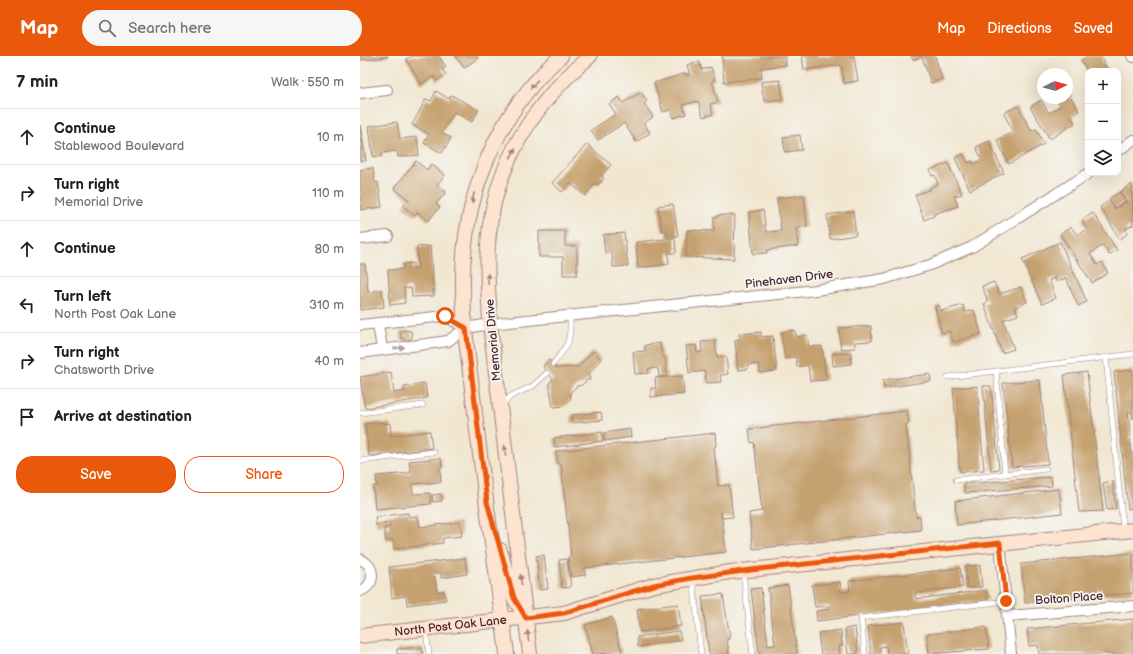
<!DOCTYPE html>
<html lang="en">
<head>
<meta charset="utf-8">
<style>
	:root { --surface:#fff; --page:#f6f6f6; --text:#202124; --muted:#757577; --line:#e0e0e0; --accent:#ea580c }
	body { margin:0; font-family:"Balsamiq Sans",sans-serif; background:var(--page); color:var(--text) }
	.controls { position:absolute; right:12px; top:12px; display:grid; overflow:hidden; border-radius:8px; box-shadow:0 4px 16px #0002 }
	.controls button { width:36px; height:36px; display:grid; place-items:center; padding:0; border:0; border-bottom:1px solid var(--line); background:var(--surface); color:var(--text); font:20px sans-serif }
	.compass { position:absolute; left:677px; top:12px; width:36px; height:36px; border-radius:50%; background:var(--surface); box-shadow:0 4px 16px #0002; rotate:84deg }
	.stop { position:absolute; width:12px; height:12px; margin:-9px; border:3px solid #ea580c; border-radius:50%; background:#fff }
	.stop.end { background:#ea580c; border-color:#fff; box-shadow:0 1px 4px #0008 }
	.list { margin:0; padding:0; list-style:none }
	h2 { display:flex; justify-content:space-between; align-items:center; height:52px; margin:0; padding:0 16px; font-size:17px }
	h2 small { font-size:13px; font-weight:400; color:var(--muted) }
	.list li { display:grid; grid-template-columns:26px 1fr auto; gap:12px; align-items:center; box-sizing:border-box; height:56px; padding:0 16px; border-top:1px solid var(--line) }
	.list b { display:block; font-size:15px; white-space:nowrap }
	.list p { margin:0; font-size:13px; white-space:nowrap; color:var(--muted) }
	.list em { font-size:13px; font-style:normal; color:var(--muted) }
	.actions { display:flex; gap:8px; padding:12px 16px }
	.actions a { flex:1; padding:9px 0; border:1px solid var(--accent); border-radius:16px; text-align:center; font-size:14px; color:var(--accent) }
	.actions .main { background:var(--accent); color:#fff }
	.icon { flex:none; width:22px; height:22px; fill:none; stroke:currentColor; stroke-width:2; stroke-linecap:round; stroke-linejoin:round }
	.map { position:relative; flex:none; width:773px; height:598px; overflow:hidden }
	header { display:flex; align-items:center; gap:24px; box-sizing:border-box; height:56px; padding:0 20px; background:var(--accent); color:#fff }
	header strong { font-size:19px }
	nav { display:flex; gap:22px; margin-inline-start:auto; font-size:14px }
	.search { width:280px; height:36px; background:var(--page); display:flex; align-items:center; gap:10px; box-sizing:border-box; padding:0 14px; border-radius:22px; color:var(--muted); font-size:15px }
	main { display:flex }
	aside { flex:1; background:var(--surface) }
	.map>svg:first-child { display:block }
</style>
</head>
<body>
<header>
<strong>Map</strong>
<div class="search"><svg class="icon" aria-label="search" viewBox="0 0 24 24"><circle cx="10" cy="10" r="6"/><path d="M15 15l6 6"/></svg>Search here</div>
<nav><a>Map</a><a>Directions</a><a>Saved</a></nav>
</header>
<main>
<aside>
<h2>7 min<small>Walk · 550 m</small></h2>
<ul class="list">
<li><svg class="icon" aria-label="ahead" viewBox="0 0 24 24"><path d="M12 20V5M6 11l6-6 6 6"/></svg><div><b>Continue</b><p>Stablewood Boulevard</p></div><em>10 m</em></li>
<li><svg class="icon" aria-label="right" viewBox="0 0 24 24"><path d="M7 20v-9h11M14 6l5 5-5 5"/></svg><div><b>Turn right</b><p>Memorial Drive</p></div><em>110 m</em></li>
<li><svg class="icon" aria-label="ahead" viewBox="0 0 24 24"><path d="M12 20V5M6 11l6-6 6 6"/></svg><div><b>Continue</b></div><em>80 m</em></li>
<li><svg class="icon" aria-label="left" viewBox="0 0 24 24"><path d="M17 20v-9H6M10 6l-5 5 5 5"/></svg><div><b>Turn left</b><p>North Post Oak Lane</p></div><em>310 m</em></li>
<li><svg class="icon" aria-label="right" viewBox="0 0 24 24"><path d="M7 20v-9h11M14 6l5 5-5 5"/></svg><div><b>Turn right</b><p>Chatsworth Drive</p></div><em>40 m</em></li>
<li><svg class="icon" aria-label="arrive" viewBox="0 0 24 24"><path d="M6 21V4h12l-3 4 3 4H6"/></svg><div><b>Arrive at destination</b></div></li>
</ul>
<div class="actions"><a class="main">Save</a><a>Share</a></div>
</aside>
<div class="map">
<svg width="773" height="598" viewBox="0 0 773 598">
	<rect width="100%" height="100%" fill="#f6f6f2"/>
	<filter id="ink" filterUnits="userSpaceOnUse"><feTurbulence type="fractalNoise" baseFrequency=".025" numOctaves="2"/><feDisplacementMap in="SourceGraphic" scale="8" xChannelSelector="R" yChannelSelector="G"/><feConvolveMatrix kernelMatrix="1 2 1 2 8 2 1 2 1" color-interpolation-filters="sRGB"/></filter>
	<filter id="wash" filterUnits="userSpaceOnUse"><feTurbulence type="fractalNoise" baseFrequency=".012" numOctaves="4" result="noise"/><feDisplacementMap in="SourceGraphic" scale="16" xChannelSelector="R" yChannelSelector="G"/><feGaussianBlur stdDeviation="0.9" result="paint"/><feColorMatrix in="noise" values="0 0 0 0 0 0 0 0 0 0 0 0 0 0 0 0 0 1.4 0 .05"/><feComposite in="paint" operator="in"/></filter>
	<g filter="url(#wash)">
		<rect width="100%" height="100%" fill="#f1e7d1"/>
		<g id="blocks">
			<g fill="#c6a16f">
				<path d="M0,0H28V1L1,4Z"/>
				<path d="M52,0H79L86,11L82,13L86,19L76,25L74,20L61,28L46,3Z"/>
				<path d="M95,0H117L118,2L104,12Z"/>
				<path d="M362,0H425L426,9L401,12L402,22L364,26Z"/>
				<path d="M442,0H494L498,25L484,27L481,9L444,14Z"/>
				<path d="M551,0H575L582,23L571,27L562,1L553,4Z"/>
				<path d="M729,0H740L748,15H727L721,4Z"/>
				<path d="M339,5L342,14L351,11L355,24L352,25L358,46L350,48L353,58L343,61L338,45L323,49L326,58L313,62L310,54L303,56L294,27L326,17L327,20L330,19L327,9Z"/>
				<path d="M420,24L423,43L404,45L401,26Z"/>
				<path d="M76,35L89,43L91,39L119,54L112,66L94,56L82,77L91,82L82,97L64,87L69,78L52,69L66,43L71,45Z"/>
				<path d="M707,35L719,55L711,60L715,67L690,83L670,51L681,44L689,57L701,50L696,43L707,42Z"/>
				<path d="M281,36L287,45L284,47L293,61L284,67L290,77L276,86L264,67L238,84L231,74L256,58L249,48L259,41L263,47Z"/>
				<path d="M658,50L671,75L676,73L684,88L649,108L637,84L653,76L644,57Z"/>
				<path d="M37,66L40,83L57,81L59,99L38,101L37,95L22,97V100L13,101L9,70Z"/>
				<path d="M0,69L6,105H0Z"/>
				<path d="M440,79L442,94L425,96L423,81Z"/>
				<path d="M629,85L644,117L610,134L595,102L603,98L608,107L612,105L613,108L622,104L616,91Z"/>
				<path d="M227,88L251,109L241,120L244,122L238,129L236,127L225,140L210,127L202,136L192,127Z"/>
				<path d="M56,105L67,114L71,108L85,119L77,129L86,136L76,148L80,151L68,165L58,156L55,160L43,150L49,144L34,132Z"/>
				<path d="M588,107L602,138L594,140L598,150L574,158V160L564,164L555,139L571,133L570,131L578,128L575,119L572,120L570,114Z"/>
				<path d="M13,112L15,127L18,126L22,151L0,154V114Z"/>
				<path d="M772,128L773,169L765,173L768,177L760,183L740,151L749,145L754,153L766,146L768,148L760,136Z"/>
				<path d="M760,136L765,145L755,152L749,143Z"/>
				<path d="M444,139L447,171L436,172L438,190L407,194V197L393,198L389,156L403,154L406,176L421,175L417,142Z"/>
				<path d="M313,148L318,180L307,181L306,175H302L298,150Z"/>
				<path d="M493,155L496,179L470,183L467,159Z"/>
				<path d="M733,157L757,194L749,199L743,189L730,198L737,209L742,206L748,217L732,227L700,178L711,171L717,179L727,173L722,164Z"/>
				<path d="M358,159H375L374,203L326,201L327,174L354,175V161H358Z"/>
				<path d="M179,175H205V190H217V219H203V201H179Z"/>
				<path d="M264,177L268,210L253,211L252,197H245L243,179Z"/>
				<path d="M315,182L316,197H308L309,208L278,212L276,186Z"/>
				<path d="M700,186L727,246L718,250L706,222L697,226L695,222L689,224L696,242L682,248L662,203Z"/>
				<path d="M70,190L74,240L52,241L51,232H44L45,247L30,249L28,214L44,213L43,208L53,207V213L58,212L57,191Z"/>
				<path d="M0,208H5L8,236L22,234L24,251L0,254Z"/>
				<path d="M634,226L639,238L661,231L667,246L655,251L658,259L643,264L654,293L642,297L624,248L628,246L622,230Z"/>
				<path d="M579,249L581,255L603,249L605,256L614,254L621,278L593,286L590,275L582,277L575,251Z"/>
				<path d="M511,270L512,285L495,286V292L481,293L479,272Z"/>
				<path d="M44,274L51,275L52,282L45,285L44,283H41L40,276Z"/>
				<path d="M435,274L436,281L447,279L449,291L462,290L466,324L450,325L448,309L437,311L436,301L425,303L421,276Z"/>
				<path d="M401,276V281L413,280L417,315L400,317L399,308L387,309L388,313L378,314L375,284L380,283L379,278Z"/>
				<path d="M355,284L357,301L366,300L368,318L360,319L361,326L346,327L345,315L329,317L326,290L336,289L337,297L342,296L341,286Z"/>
				<path d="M300,287L302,301H305L307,320L299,321L298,312L288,313L289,317L275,318L273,296L285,295V289Z"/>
				<path d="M233,295L241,303L229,318L230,324H227L222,329L217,330L210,337L211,342L204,350L193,351L189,327L193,323L183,311L189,304L197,312L218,311Z"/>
				<path d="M491,297V308L473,310L472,298Z"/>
				<path d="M773,314V363L771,355L768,356L773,410V452L768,453L754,316Z"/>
				<path d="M31,316L34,337L45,335L44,331L65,327L67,342L5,352L0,321Z"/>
				<path d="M727,316L743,455L719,456L704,319Z"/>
				<path d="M570,318L571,325L524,332L523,324Z"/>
				<path d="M322,320L324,338L291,341V332H296L295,322Z"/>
				<path d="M680,324L688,408L652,411L643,327Z"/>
				<path d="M617,330L624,414L600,416L593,332Z"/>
				<path d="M623,330H631L639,413L631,414Z"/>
				<path d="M547,355L549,368H546L556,461L560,460L561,474L393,493L389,457L402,455L394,386L391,387L389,373Z"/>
				<path d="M241,356L242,364L212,367L211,359Z"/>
				<path d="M23,366V368L30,367L31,380L70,375L72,392L9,400L5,368Z"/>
				<path d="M270,373L271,381L245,385L244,377Z"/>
				<path d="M242,376L243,385L195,391L194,382Z"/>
				<path d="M355,377L356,390L354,391L358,430L369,429L373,461L362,462L361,456L366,496L225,512V519L211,521L208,501L211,500L201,408H198L196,395Z"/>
				<path d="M81,402L82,411L80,412L81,426L52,428L53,438L70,437L71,448L15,453L13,430H17L16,420L51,417L49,405Z"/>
				<path d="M691,421L692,430L605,437L604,428Z"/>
				<path d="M753,425L756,453L747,454L743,427Z"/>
				<path d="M699,433L702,457L597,469L595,445Z"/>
				<path d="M81,438L82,445L73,446L72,439Z"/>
				<path d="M48,457L49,461L58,460L60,471L100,466L102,480L83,482V487L34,493L33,484L26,485L24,472L30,471V467L16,469L15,461Z"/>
				<path d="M773,497V537L741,540V532H737V540L665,547L661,508Z"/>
				<path d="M184,499L188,533L180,534L176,500Z"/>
				<path d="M105,502L107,518L81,522V517H74L77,536L84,535L86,544L47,549L46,540L32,542L29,511Z"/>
				<path d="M207,503L211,531L202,532L199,504Z"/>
				<path d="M620,509L622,531L607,532L605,510Z"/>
				<path d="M600,512L603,531L555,537L556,543L626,534L628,544L457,565L456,555L470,553L469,550L455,551L452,529L480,526L481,536L490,535L489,525Z"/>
				<path d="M428,529L437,598H399L391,533L401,532L408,590L415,589L408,532Z"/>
				<path d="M363,538L370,582L367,583L369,598H349L342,540Z"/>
				<path d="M318,548L321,570L280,576L277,553Z"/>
				<path d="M252,561L262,597L233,598L225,569Z"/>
				<path d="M773,563V598H679L678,589L669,590L667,573Z"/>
				<path d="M544,566L548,598H527L526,590L520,591V598H511L508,570Z"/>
				<path d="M495,571L498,598H488L485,573Z"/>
				<path d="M626,571L629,593L569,598L567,578Z"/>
				<path d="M481,574L482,590H479L480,598H461L458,577Z"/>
				<path d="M319,575L321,584L278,591L277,581Z"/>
				<path d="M62,591L63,598H37V593Z"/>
			</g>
		</g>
	</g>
	<g filter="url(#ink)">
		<use href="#blocks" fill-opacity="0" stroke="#9e837e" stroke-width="1"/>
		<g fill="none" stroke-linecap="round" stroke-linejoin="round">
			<g stroke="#9e837e" stroke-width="6">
				<g id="lane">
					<path d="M746,301L763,473"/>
					<path d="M193,308C209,288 211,286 210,259"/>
					<path d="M636,315L645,418"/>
					<path d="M588,321L773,298"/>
					<path d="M143,348L151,340L173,330L187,317"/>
					<path d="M0,357L63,349"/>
					<path d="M0,405L74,396"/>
					<path d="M596,424L686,413"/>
					<path d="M383,516L393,598"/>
					<path d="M333,523L341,598"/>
					<path d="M66,574L69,598"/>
					<path d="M505,598L501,562L646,545"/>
				</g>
			</g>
			<g stroke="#9e837e" stroke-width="12">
				<g id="street">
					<path d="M772,0L773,1"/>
					<path d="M0,37L27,34"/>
					<path d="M758,95L773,84"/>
					<path d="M0,183L28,180"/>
					<path d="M18,268L22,293"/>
					<path d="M0,269L85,260L106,272"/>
					<path d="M0,297L88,285L106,272L130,268L456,234L524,223L570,209L612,191L729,117"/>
					<path d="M640,487L651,598"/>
					<path d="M0,503C16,510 16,529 0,535"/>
					<path d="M648,560L773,550"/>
				</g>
			</g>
			<g stroke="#9e837e" stroke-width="16">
				<g id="secondary">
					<path d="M140,494L154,542L161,553"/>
					<path id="s1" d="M0,580L204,557L294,529L370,516L773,474"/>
					<path d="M147,598C137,517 124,437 115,357C110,314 103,271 103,228C102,142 136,57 201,0"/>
					<path d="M170,598L130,268C129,241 126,215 128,188C133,111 172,49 230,0"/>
				</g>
			</g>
			<use href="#lane" stroke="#fff" stroke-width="5"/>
			<use href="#street" stroke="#fff" stroke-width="10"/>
			<use href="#secondary" stroke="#fde4d0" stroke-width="14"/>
		</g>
		<defs><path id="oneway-solid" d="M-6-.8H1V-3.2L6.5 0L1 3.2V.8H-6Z"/></defs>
		<g fill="#a4827e">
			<use href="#oneway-solid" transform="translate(174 28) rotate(130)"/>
			<use href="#oneway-solid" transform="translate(153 97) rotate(-65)"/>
			<use href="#oneway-solid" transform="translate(113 142) rotate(103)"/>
			<use href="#oneway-solid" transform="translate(128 223) rotate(-91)"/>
			<use href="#oneway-solid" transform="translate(145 395) rotate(-97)"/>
			<use href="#oneway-solid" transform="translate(161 524) rotate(-97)"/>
			<use href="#oneway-solid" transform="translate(168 580) rotate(-96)"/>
		</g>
		<use fill="#ae9aa0" href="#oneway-solid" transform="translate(39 292) rotate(-6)"/>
	</g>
	<g fill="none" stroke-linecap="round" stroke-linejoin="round" filter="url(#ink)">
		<path stroke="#ea580c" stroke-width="5" d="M85,260L106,272L127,446L154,542L166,562L204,557L294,529L332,522L391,514L640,487L646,545"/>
	</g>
	<g text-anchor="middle" stroke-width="3.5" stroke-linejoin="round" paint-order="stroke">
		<g font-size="12" fill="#4a1f2b" stroke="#f6f6f2">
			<text transform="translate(429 223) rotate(-7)" y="4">Pinehaven Drive</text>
			<text transform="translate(133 284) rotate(-95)" y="4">Memorial Drive</text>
			<text transform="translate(709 542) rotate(-4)" y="4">Bolton Place</text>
			<text dy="4" stroke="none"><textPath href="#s1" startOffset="91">North Post Oak Lane</textPath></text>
		</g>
	</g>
</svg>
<div class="controls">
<button>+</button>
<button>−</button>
<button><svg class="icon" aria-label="layers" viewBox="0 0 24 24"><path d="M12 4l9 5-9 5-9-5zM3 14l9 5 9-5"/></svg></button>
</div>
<svg class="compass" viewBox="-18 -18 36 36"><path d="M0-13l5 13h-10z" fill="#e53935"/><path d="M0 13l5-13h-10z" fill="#757577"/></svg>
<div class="stop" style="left:85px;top:260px"></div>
<div class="stop end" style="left:646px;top:545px"></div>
</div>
</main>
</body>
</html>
